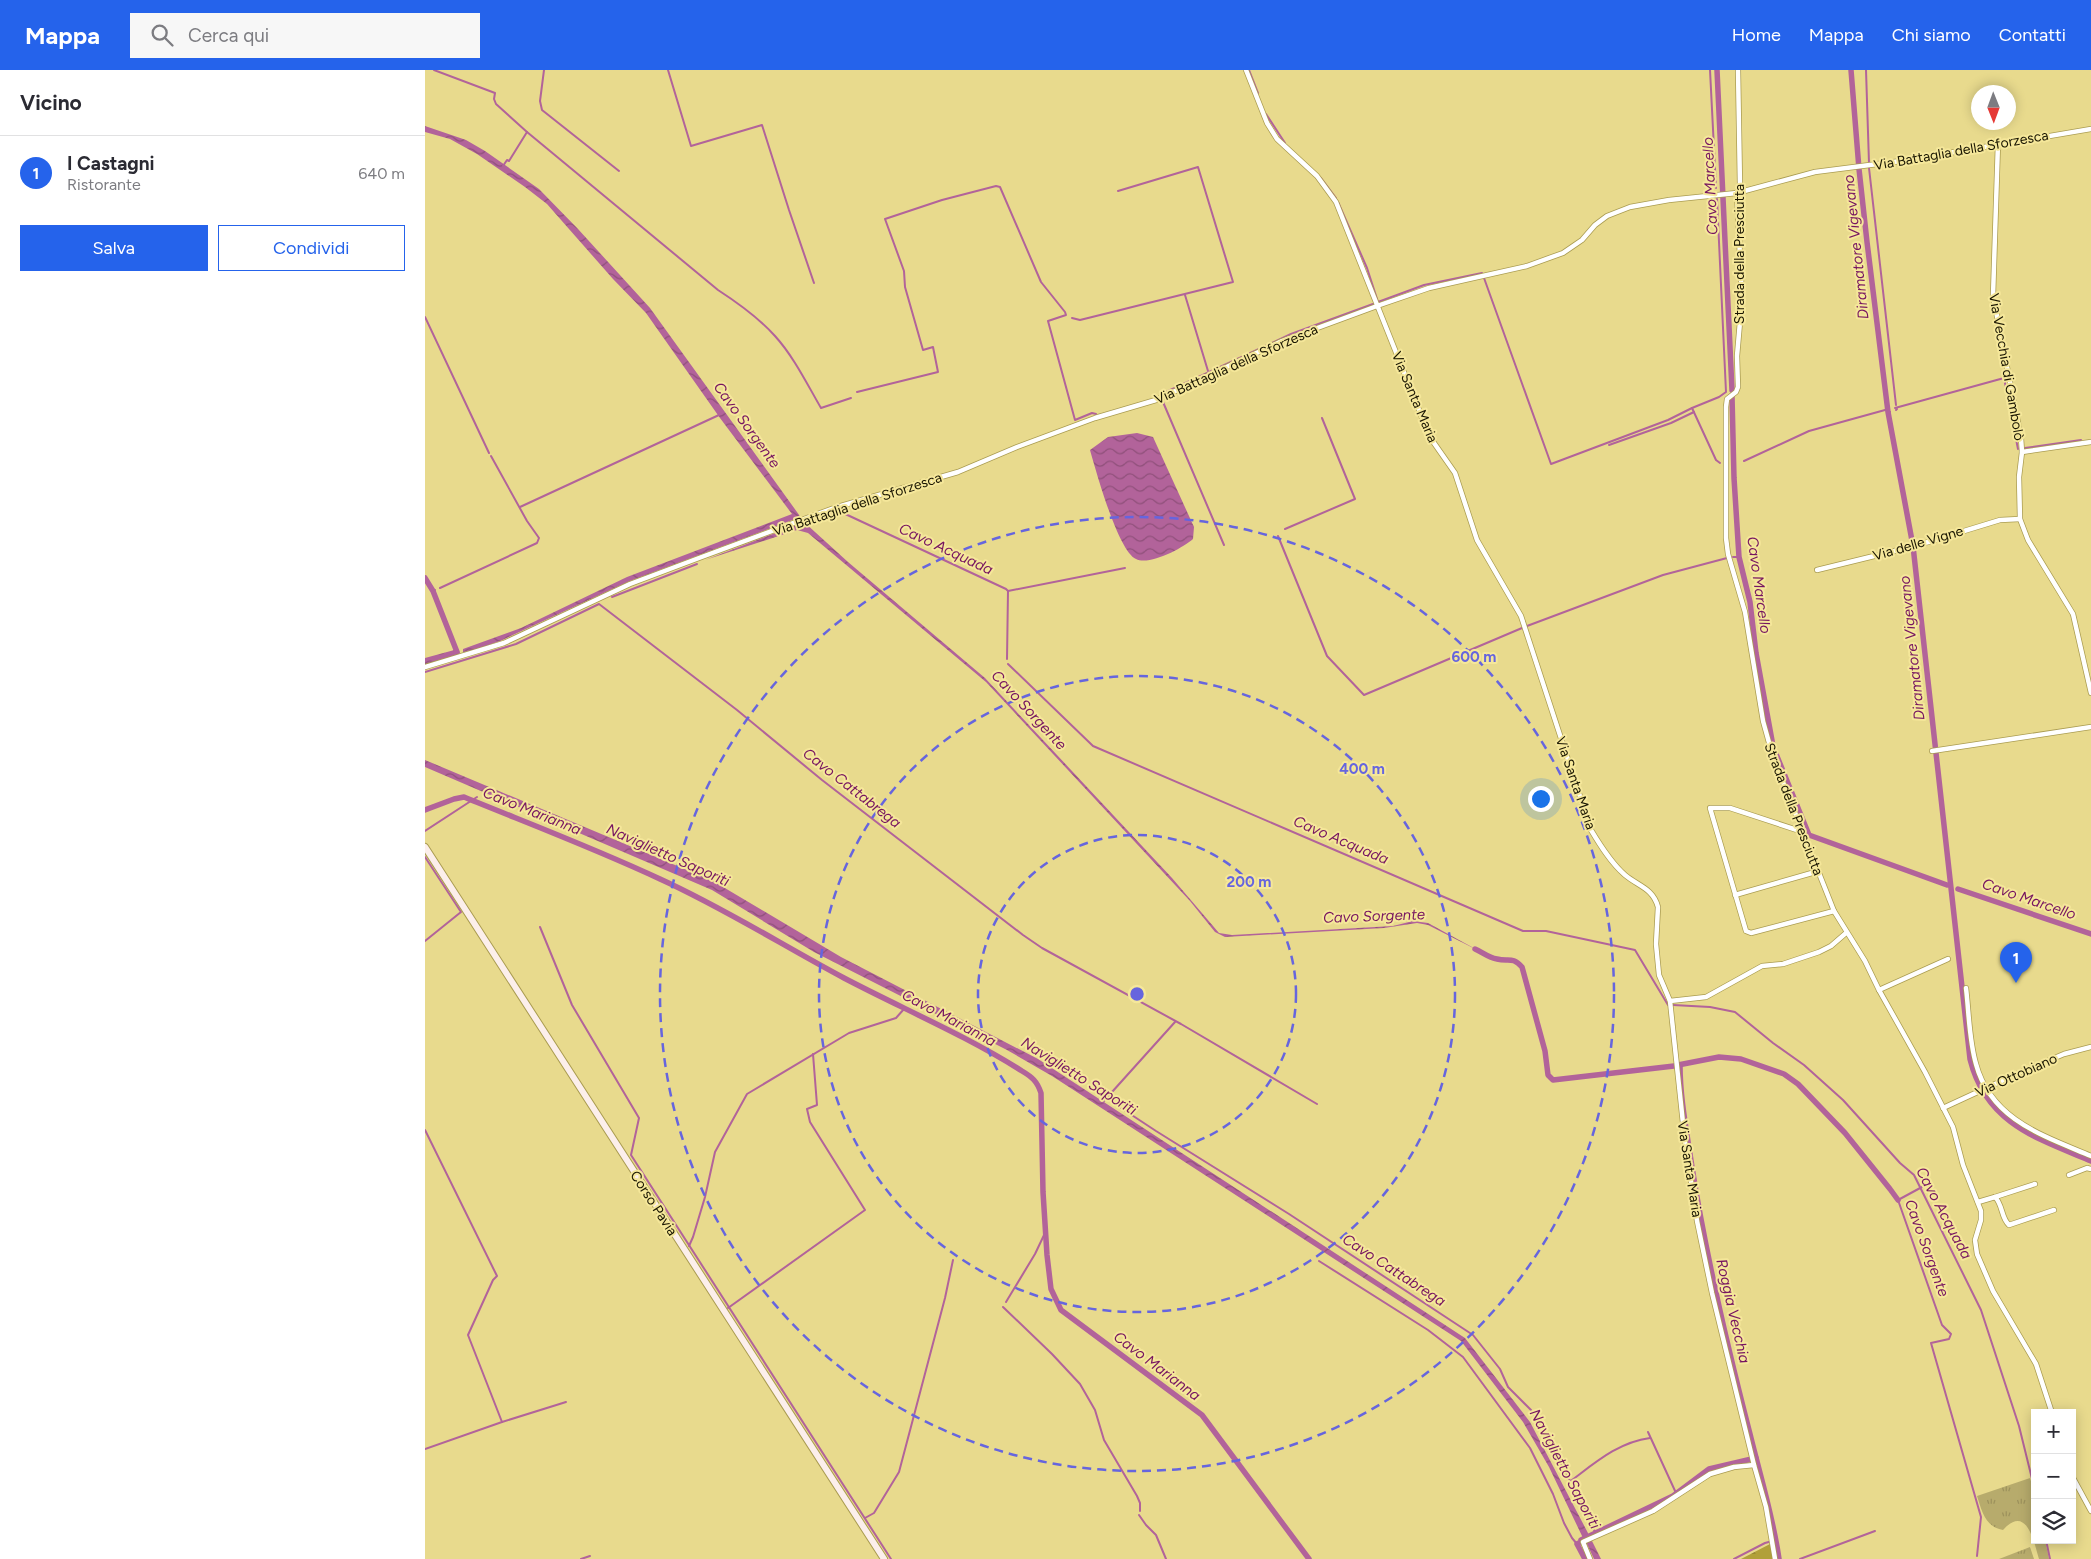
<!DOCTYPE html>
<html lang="it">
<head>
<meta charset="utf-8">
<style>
	:root { --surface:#fff; --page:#f7f7f7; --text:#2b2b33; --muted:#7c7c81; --line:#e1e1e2; --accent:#2563eb }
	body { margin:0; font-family:Figtree,sans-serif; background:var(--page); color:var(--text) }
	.controls { position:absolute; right:15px; bottom:15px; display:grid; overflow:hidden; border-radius:0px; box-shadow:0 2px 12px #0003 }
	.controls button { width:45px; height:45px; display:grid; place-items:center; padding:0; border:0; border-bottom:1px solid var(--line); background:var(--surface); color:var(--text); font:25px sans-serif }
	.compass { position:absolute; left:1546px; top:15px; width:45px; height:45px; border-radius:50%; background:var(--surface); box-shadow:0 2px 12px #0003; rotate:179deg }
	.you { position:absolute; left:1115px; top:728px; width:18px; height:18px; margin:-12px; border:4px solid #fff; border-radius:50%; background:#1a73e8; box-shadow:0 0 0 8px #1a73e833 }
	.badge { display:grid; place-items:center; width:32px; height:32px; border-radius:50%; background:var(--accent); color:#fff; font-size:16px; font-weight:700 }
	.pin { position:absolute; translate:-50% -41px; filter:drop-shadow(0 1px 2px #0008) }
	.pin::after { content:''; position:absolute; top:26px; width:18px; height:15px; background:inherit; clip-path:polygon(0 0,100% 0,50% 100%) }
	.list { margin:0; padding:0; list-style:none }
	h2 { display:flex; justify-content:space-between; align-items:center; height:65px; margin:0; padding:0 20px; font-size:21px }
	h2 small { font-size:16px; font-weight:400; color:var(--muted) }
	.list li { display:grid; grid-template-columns:32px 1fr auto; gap:15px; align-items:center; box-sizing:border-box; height:75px; padding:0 20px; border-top:1px solid var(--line) }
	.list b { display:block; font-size:19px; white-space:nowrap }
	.list p { margin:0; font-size:16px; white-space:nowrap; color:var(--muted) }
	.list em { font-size:16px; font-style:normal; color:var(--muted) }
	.actions { display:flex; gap:10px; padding:15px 20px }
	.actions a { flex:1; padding:11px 0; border:1px solid var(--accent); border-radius:0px; text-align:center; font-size:18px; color:var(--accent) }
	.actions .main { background:var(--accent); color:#fff }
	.icon { flex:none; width:28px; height:28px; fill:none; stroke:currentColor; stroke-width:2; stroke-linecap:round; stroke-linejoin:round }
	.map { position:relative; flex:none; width:1666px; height:1489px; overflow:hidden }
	header { display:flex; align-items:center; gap:30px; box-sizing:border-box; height:70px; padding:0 25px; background:var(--accent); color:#fff }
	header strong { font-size:24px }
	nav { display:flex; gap:28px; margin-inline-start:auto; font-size:18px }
	.search { width:350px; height:45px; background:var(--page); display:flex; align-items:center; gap:12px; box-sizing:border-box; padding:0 18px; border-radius:0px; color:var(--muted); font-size:19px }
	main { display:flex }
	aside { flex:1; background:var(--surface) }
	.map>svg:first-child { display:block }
</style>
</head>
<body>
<header>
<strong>Mappa</strong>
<div class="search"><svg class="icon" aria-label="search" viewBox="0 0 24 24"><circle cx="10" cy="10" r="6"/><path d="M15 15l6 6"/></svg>Cerca qui</div>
<nav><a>Home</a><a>Mappa</a><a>Chi siamo</a><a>Contatti</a></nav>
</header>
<main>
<aside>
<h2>Vicino<small></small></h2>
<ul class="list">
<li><span class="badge">1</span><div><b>I Castagni</b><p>Ristorante</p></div><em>640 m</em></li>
</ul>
<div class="actions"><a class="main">Salva</a><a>Condividi</a></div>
</aside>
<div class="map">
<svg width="1666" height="1489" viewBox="0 0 1666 1489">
	<defs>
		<pattern id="grass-tufts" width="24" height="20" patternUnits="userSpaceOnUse" patternTransform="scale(1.25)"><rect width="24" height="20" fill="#b7ab6c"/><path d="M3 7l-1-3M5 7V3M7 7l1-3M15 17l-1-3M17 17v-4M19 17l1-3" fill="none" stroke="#9d925c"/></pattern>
		<pattern id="forest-firs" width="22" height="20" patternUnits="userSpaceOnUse" patternTransform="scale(1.25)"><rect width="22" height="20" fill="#b1a039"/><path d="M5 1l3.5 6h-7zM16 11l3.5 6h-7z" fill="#8f812e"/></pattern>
		<pattern id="water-waves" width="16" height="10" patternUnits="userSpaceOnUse" patternTransform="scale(1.25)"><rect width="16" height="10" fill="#b2639a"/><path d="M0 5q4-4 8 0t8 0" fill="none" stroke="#90507b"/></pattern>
	</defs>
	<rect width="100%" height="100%" fill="#e8da8d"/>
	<g fill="url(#grass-tufts)">
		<path d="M1605,1408L1610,1424V1470H1620L1624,1489H1614C1609,1473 1602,1433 1578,1460C1560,1457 1557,1441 1552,1426Z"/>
		<path d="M1605,1477L1609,1489H1574Z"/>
	</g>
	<path fill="url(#forest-firs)" d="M1345,1474L1348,1489H1316Z"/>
	<g fill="url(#water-waves)">
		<path d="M0,56L41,70L60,81L114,119L153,159L225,238L377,449L372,451L370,449L205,511L75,571L47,581L38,582V579L96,558L202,507L367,444L295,348L221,243L188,209L122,134L100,117L52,84L25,69L0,62Z"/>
		<path d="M712,363L728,367L769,457L768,469C758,478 724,496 711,489C693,481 671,401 665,380L683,367Z"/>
		<path d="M379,452L423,492L560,608L747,808L794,863L807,865L968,856L988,851L1003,853L1056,882L1003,855L992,853L959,858L800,867L790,862L765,831L561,612L383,463L372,460L280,490Z"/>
		<path d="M33,579L35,583L30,586L0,595V588Z"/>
		<path d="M0,690L288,811L416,887L613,989L1040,1268L1105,1352L1164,1465L1158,1468L1124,1397L1098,1352L1036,1271L627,1006L582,980L389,882L287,820L0,697Z"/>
		<path d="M1166,1469L1176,1489H1169L1161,1472Z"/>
	</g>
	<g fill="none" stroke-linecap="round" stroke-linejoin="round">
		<g stroke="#b2639a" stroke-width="2">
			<path d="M9,0L70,23L69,29L71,34L102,62L84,91L82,90L78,96"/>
			<path d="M119,0L115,31L117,40L194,101"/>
			<path d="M243,0L266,76L337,55L364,140L389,213"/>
			<path d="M824,0L833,23"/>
			<path d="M1285,0L1291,118"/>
			<path d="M1441,0L1444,93"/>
			<path d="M841,44L860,73"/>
			<path d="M102,62L293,220C313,233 334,248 350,266C369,287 382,314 396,338L426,328"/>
			<path d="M1444,98L1471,335"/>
			<path d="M896,108L911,128"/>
			<path d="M913,132L942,198L953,232L999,215L1057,203L1058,205"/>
			<path d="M1059,208L1126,394L1243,350L1267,338L1291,390L1295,393"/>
			<path d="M760,225L783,301"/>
			<path d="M0,247L64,383"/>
			<path d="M647,248L655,250L808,212L773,97L693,121"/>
			<path d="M432,322L513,302L508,277L498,280L480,217L479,201L460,149L517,130L571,116L575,117L616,212L640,242L641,245L623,251L650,350L667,343L671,344"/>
			<path d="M741,322L866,264L948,234"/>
			<path d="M738,332L799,475"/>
			<path d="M1267,338L1294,327L1301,322L1292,129"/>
			<path d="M1470,338L1579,308L1593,379"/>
			<path d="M1471,340L1472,339"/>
			<path d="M1463,342H1465"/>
			<path d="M1184,375L1246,353L1269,342"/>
			<path d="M1600,378L1656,370"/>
			<path d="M1319,391L1384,361L1460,340"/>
			<path d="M95,437L294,345"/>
			<path d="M388,451L410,442H416L581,519L583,521L582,589"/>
			<path d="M860,459L930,429L897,348"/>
			<path d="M853,466L902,586L939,625L1097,558"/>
			<path d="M1308,487H1314"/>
			<path d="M15,518L112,473L114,468L102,451L66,386"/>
			<path d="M8,521L10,520"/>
			<path d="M583,521L700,498"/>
			<path d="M187,527L272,494"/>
			<path d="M1102,556L1238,505L1302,488"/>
			<path d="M583,594L668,676L1098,861H1121L1210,880L1243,935"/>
			<path d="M0,602L91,574L174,534L312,640L397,710L598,865L617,878L756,954L892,1034"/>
			<path d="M0,761L52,727"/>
			<path d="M0,787L36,842L0,871"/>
			<path d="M115,857L147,935L214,1048L206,1085L466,1489"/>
			<path d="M1248,935L1285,937L1310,942L1348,973L1379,995L1418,1030L1475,1093L1489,1105L1556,1240L1594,1356L1610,1421"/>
			<path d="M682,1026L690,1034L731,1061L864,1144L1048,1265L1075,1299L1083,1317L1106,1340L1159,1436L1170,1462"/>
			<path d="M678,1032L750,952"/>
			<path d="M0,1060L72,1206L68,1210L43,1265L77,1352L0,1379"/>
			<path d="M1497,1117L1473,1130L1517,1255L1526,1264L1524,1269L1506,1273L1556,1447L1552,1486"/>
			<path d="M264,1176L268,1167L280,1127L290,1082L322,1024L424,963L471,948L479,939"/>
			<path d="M894,1191L1003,1260L1038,1287L1105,1378L1128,1424L1139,1453L1147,1468L1152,1474"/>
			<path d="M581,1232L610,1184L620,1163"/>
			<path d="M578,1237L627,1284L655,1314L670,1340L679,1370L712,1426L715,1433V1441"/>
			<path d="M303,1238L440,1140L385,1052L382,1039L392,1035L388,984"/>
			<path d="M77,1352L141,1332"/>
			<path d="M1223,1362L1251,1423"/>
			<path d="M1147,1410C1171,1392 1194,1372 1225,1368"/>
			<path d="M714,1445L721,1455L731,1465L741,1489"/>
			<path d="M440,1448L449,1443L474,1402L520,1228L528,1190"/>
			<path d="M1621,1470L1625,1489"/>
			<path d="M156,1489L165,1486"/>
			<path d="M1309,1489L1340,1473L1351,1470"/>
			<path d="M1375,1489L1450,1461"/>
		</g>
		<g stroke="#b2639a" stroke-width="5.5">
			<path d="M1292,0L1307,320"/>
			<path d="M1426,0L1434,99L1442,172L1463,342L1488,476L1545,989C1561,1053 1611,1068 1666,1091"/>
			<path d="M1307,326L1309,408L1314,487L1325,532L1331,583L1348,676"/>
			<path d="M0,508L8,521L32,582L29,584"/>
			<path d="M1349,679L1384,765L1522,815"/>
			<path d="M0,740L29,729L39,727C105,754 171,779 235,809C299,838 357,875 419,908C478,939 540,965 597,1001C607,1007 612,1011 616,1023L618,1122L622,1185L626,1219L636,1240L777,1345L884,1489"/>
			<path d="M1533,819L1666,864"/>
			<path d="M1050,879C1057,882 1064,888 1072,889C1084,892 1087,886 1097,897L1120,981L1123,1005L1128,1010L1249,996"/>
			<path d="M1253,995L1294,987L1316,989L1359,1004L1373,1014L1420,1063L1465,1119L1473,1130"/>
			<path d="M1255,995C1255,1029 1262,1063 1267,1097C1281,1187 1302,1275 1325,1364C1335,1405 1348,1446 1354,1489"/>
			<path d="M1156,1470L1248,1426L1284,1399L1331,1388"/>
			<path d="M1154,1473L1152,1474L1160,1489"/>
		</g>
		<g stroke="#aa9c51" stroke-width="6">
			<g id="minor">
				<path d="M821,0L842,53L852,69L892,106L911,132L1000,355L1009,373L1030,403L1052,470L1096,546L1166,760C1175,775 1186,793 1200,805C1213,816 1228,818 1233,837L1231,874L1234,905L1245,931L1260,1072L1272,1151L1287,1223L1329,1395L1341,1437L1350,1489"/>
				<path d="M1313,0L1315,116L1312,123L1317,229L1312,286L1313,317L1311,322L1302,329L1301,337V468L1303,484L1320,542L1338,651L1348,687L1409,841L1440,891L1454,920L1500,1002L1528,1057L1538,1095L1556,1141V1150L1550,1170L1552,1184L1568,1221L1611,1294L1627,1343"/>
				<path d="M1573,73L1568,226L1596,368L1597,382L1594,407L1595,449L1603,470L1648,544L1666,623"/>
				<path d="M1597,382L1666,372"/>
				<path d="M1392,500L1490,476L1575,450L1595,449"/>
				<path d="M0,597L79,573L205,514L274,488L409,438L533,402L592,377L670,348L731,330L857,271L952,236L1004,218L1102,196L1138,183L1157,170L1170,155L1182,146L1205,137L1244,130L1312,123L1390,102L1476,91L1666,59"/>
				<path d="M1507,681L1666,657"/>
				<path d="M1378,762L1305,738H1285L1321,861L1326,863L1409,841"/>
				<path d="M1310,825L1394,801"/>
				<path d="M1541,918C1544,943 1544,970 1551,994C1566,1050 1619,1066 1666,1086"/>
				<path d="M1454,920L1523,889"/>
				<path d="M1245,931L1281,927L1337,896L1358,894L1394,882L1406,876L1421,863"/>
				<path d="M1518,1038L1596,1002L1639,984L1666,977"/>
				<path d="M1644,1105L1662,1098L1666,1099"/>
				<path d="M1570,1127L1610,1114"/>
				<path d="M1553,1132L1570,1127C1578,1135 1576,1148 1584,1155L1629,1140"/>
				<path d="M1647,1406L1666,1441"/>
				<path d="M1165,1489L1158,1472L1160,1471L1228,1441L1285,1404L1309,1397L1329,1395"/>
			</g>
		</g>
		<g stroke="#aa9c51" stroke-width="8">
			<path id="secondary" d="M0,777L459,1489"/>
		</g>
		<use href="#minor" stroke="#fff" stroke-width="4.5"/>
		<use href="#secondary" stroke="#fcefeb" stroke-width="6"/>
	</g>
	<g fill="none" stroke="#6665de" stroke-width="2.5" stroke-dasharray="9 6">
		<circle cx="712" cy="924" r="159"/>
		<circle cx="712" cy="924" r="318"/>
		<circle cx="712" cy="924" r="477"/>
	</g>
	<g text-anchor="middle" stroke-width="4" stroke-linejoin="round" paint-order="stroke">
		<g font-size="14" fill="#191501" stroke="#f5e79a">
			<text transform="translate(1536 80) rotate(-10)" y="5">Via Battaglia della Sforzesca</text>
			<text transform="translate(1314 184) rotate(-90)" y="5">Strada della Presciutta</text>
			<text transform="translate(811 294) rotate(-24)" y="5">Via Battaglia della Sforzesca</text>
			<text transform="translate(1582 297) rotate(80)" y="5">Via Vecchia di Gambolò</text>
			<text transform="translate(990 327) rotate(67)" y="5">Via Santa Maria</text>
			<text transform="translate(432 434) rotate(-18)" y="5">Via Battaglia della Sforzesca</text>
			<text transform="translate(1493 473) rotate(-16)" y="5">Via delle Vigne</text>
			<text transform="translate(1151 713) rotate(71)" y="5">Via Santa Maria</text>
			<text transform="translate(1369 739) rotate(69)" y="5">Strada della Presciutta</text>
			<text transform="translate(1591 1005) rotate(-24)" y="5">Via Ottobiano</text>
			<text transform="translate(1265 1099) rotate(81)" y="5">Via Santa Maria</text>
			<text transform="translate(229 1133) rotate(57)" y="5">Corso Pavia</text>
		</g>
		<g font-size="15" font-style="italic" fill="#761560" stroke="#f5e79a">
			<text transform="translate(1285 116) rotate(-93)" y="5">Cavo Marcello</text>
			<text transform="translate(1431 177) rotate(-96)" y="5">Diramatore Vigevano</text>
			<text transform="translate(322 355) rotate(54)" y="5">Cavo Sorgente</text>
			<text transform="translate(521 479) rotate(25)" y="5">Cavo Acquada</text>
			<text transform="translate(1334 515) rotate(82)" y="5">Cavo Marcello</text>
			<text transform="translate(1487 578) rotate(-96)" y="5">Diramatore Vigevano</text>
			<text transform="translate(604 640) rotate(47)" y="5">Cavo Sorgente</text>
			<text transform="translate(427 718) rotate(38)" y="5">Cavo Cattabrega</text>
			<text transform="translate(107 741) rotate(22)" y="5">Cavo Marianna</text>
			<text transform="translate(916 770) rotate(23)" y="5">Cavo Acquada</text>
			<text transform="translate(243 785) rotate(24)" y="5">Naviglietto Saporiti</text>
			<text transform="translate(1604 829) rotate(19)" y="5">Cavo Marcello</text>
			<text transform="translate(949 846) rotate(-2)" y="5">Cavo Sorgente</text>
			<text transform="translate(524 948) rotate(28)" y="5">Cavo Marianna</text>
			<text transform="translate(654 1006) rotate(32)" y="5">Naviglietto Saporiti</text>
			<text transform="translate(1519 1143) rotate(62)" y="5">Cavo Acquada</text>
			<text transform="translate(1502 1178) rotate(70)" y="5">Cavo Sorgente</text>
			<text transform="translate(969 1200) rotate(33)" y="5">Cavo Cattabrega</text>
			<text transform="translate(1308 1241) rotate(77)" y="5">Roggia Vecchia</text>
			<text transform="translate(732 1296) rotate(37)" y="5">Cavo Marianna</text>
			<text transform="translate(1140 1399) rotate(62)" y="5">Naviglietto Saporiti</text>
		</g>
	</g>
	<circle cx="712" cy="924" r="8" fill="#6665de" stroke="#f5e79a" stroke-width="2.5"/>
	<g font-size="15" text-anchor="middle" font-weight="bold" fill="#6665de" stroke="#f5e79a" stroke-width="4" stroke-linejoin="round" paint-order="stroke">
		<text x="1049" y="592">600 m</text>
		<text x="937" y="704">400 m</text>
		<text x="824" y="817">200 m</text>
	</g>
</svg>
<div class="controls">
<button>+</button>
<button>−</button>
<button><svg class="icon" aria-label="layers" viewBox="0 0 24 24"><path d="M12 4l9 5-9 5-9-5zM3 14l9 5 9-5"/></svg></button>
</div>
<svg class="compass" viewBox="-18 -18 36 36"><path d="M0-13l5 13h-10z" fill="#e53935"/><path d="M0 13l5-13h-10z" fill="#7c7c81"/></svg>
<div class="you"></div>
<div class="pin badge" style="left:1591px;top:913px">1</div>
</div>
</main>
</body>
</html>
